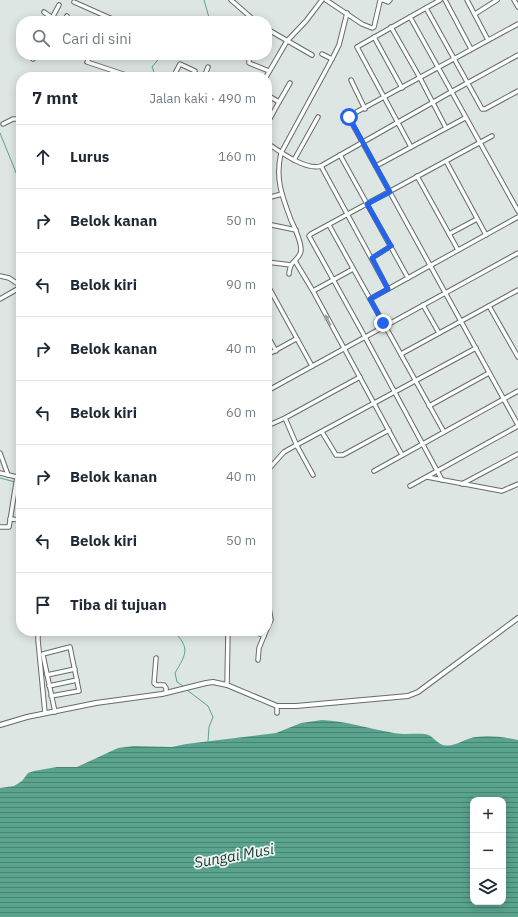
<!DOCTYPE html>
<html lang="id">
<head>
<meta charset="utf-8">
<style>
	:root { --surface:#fff; --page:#f6f6f7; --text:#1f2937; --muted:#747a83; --line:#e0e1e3 }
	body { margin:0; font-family:"IBM Plex Sans",sans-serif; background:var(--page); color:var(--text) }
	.controls { position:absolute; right:12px; bottom:12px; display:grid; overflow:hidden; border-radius:8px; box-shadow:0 2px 10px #0003 }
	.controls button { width:36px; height:36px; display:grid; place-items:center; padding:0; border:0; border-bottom:1px solid var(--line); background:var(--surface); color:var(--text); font:20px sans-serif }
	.stop { position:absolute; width:12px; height:12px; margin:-9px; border:3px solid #2563eb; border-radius:50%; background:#fff }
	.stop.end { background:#2563eb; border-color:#fff; box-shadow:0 1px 4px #0008 }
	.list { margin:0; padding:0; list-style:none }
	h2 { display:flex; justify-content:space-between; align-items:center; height:52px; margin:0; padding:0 16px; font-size:17px }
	h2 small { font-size:13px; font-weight:400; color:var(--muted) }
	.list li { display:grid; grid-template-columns:26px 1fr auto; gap:12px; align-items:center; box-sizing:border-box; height:64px; padding:0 16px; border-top:1px solid var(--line) }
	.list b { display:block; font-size:15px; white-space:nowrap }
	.list em { font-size:13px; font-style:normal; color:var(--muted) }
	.icon { flex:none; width:22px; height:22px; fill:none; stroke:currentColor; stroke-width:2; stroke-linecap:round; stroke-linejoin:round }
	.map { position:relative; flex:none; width:518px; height:917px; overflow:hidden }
	.search { position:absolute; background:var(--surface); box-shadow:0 2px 10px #0003; left:16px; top:16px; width:256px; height:44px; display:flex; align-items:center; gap:10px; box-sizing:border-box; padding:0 14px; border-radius:16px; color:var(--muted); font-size:15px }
	.panel { position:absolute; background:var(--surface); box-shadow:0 2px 10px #0003; left:16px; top:72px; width:256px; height:564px; border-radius:16px }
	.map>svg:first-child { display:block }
</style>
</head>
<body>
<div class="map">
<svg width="518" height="917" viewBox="0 0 518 917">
	<defs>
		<pattern id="water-rules" width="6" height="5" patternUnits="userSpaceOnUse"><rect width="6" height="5" fill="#5aa38e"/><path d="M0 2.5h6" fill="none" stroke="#498372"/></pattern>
	</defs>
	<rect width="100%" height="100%" fill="#dee6e3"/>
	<path fill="url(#water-rules)" fill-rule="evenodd" d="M322,720C347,721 370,729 394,733C405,735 415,733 425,734C433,735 436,743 443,745C455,748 465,738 476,737C490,735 504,737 518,740V917H0V788L14,786L22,781L28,773L34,771L57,767H77L118,748L134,746L172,747L186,744L276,733L301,723ZM473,800H503V902H473Z"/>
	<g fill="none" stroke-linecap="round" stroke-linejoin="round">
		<g stroke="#5aa38e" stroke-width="1">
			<path d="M204,0L210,21"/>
			<path d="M156,77L152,67L162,55"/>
			<path d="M0,133L19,180L21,191"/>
			<path d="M0,478L15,482"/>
			<path d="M173,631C191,648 186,654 175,673L177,682L183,686"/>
			<path d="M187,690L208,706L213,717L209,727L208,741"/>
		</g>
		<g stroke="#656c69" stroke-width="5.5">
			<g id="minor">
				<path d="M231,0L255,21"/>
				<path d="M326,0L362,24L372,28L374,27L380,1L381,0"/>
				<path d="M383,0L388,2L390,0"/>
				<path d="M445,0L471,49"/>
				<path d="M467,0L488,40"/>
				<path d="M514,0L518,7"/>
				<path d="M74,2L110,18"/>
				<path d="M426,8L482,109H485L518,91"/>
				<path d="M44,12L52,18"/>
				<path d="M475,14L497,0"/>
				<path d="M410,17L518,211"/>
				<path d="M51,20L59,5"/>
				<path d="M64,21L67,16"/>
				<path d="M109,21L110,18L118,21"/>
				<path d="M518,24L351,115L349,118L518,425"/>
				<path d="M391,27L420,78L446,128"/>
				<path d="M267,29L312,55"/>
				<path d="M374,37L402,88"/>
				<path d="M91,55L87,62L132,77"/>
				<path d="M246,55L249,56V63L269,71"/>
				<path d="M33,59L35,55"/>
				<path d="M332,59L339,45L347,13"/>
				<path d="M173,77L180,64L195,71"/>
				<path d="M204,77L208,67"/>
				<path d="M266,77L287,41L306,21L322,0"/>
				<path d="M351,80L365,109"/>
				<path d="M267,95L279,102L267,124"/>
				<path d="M279,102L290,83"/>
				<path d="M3,124L13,119H21"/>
				<path d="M267,143C279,151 306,171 321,166L451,92L518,55"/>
				<path d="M411,147L357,47L440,0"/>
				<path d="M340,155L408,278"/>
				<path d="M294,160L318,117"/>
				<path d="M446,161L486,235"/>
				<path d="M321,166L388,289"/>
				<path d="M376,166L465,118"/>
				<path d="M417,176L458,250"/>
				<path d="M267,198L282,194"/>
				<path d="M267,202L268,207"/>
				<path d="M267,224L296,230"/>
				<path d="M329,225L444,432"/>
				<path d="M449,234L477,219"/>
				<path d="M372,258L391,246"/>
				<path d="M295,261L313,291L402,455"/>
				<path d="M267,262L291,265"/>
				<path d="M289,274C289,272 290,268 291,265C294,260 301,257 301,250C301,240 295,229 291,220C282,196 275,179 281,153L332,59L322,54"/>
				<path d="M0,276L9,278L21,286"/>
				<path d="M267,284L312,366"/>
				<path d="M313,291L353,269"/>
				<path d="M0,299L21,287"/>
				<path d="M370,299L518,217"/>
				<path d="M423,305L439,333"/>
				<path d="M489,306L518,357"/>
				<path d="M267,335L276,351"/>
				<path d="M401,354L518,290"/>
				<path d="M267,355L296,339"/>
				<path d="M267,391L518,253"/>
				<path d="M429,406L489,373"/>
				<path d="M285,418L297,446L313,475"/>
				<path d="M267,426L285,418L360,377"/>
				<path d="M322,432L336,455H343L389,430"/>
				<path d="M0,453L8,475"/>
				<path d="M267,471L284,452L291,448L476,348"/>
				<path d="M374,471L518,391"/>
				<path d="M0,473L21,478"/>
				<path d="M427,477L502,491L518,484"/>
				<path d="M442,480L365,337L309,236L311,234L492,136"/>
				<path d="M462,484L518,454"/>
				<path d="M410,486L518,426"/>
				<path d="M10,519L21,520"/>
				<path d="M0,527H9L17,477"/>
				<path d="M267,596L271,620L267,629"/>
				<path d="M38,631V640L45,713"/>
				<path d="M220,631L228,634"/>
				<path d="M254,631L264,636"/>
				<path d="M156,658L154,683L156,685H164L166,688V693"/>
				<path d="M258,660L259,648L266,631"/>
				<path d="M47,675L75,669"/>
				<path d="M227,685L228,631"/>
				<path d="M49,686L77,680"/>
				<path d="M51,696L79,691L70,647L43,654V655C47,674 51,693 55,712"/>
				<path d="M277,706V713"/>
			</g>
		</g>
		<g stroke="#656c69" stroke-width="6">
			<path id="tertiary" d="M0,725L27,717L96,703L162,694L206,683L213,682L227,685L277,706H296L408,696L418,692L518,618"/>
		</g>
		<use href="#minor" stroke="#fff" stroke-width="3.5"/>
		<use href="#tertiary" stroke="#fff" stroke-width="4"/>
	</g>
	<defs><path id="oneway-solid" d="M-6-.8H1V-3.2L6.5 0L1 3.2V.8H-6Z"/></defs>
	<use fill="#9d9e9e" href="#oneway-solid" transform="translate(328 320) rotate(-119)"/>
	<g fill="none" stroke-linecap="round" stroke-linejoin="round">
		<path stroke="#2563eb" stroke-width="5" d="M349,117L390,192L367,204L391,246L372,258L388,289L370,299L383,323"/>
	</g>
	<g text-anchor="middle" stroke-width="3.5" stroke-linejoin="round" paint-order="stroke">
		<g font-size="15" font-style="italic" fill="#173930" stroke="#ebf3f0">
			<text transform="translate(234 856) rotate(-10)" y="5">Sungai Musi</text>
		</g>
	</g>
</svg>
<div class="controls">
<button>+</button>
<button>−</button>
<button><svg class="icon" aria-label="layers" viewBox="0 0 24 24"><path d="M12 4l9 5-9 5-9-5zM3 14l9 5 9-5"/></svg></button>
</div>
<div class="stop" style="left:349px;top:117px"></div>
<div class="stop end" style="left:383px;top:323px"></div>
<div class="search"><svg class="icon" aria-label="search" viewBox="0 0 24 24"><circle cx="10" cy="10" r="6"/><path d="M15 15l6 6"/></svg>Cari di sini</div>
<section class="panel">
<h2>7 mnt<small>Jalan kaki · 490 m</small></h2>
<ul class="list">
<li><svg class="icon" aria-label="ahead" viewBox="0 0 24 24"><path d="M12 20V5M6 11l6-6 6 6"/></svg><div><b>Lurus</b></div><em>160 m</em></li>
<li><svg class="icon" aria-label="right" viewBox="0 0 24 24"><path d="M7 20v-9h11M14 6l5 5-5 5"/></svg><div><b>Belok kanan</b></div><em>50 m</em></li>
<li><svg class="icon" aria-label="left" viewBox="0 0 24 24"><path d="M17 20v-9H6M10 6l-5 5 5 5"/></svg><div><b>Belok kiri</b></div><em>90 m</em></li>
<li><svg class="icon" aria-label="right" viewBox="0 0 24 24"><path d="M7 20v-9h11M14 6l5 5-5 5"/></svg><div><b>Belok kanan</b></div><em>40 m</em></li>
<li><svg class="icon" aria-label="left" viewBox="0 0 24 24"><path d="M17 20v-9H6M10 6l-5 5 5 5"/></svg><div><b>Belok kiri</b></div><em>60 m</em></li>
<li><svg class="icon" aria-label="right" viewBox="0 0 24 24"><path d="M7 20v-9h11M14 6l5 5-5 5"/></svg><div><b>Belok kanan</b></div><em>40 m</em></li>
<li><svg class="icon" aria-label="left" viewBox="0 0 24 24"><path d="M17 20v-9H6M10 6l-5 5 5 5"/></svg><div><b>Belok kiri</b></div><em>50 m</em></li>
<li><svg class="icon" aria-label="arrive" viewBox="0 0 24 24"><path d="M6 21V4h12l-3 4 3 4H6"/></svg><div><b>Tiba di tujuan</b></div></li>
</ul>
</section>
</div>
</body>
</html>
